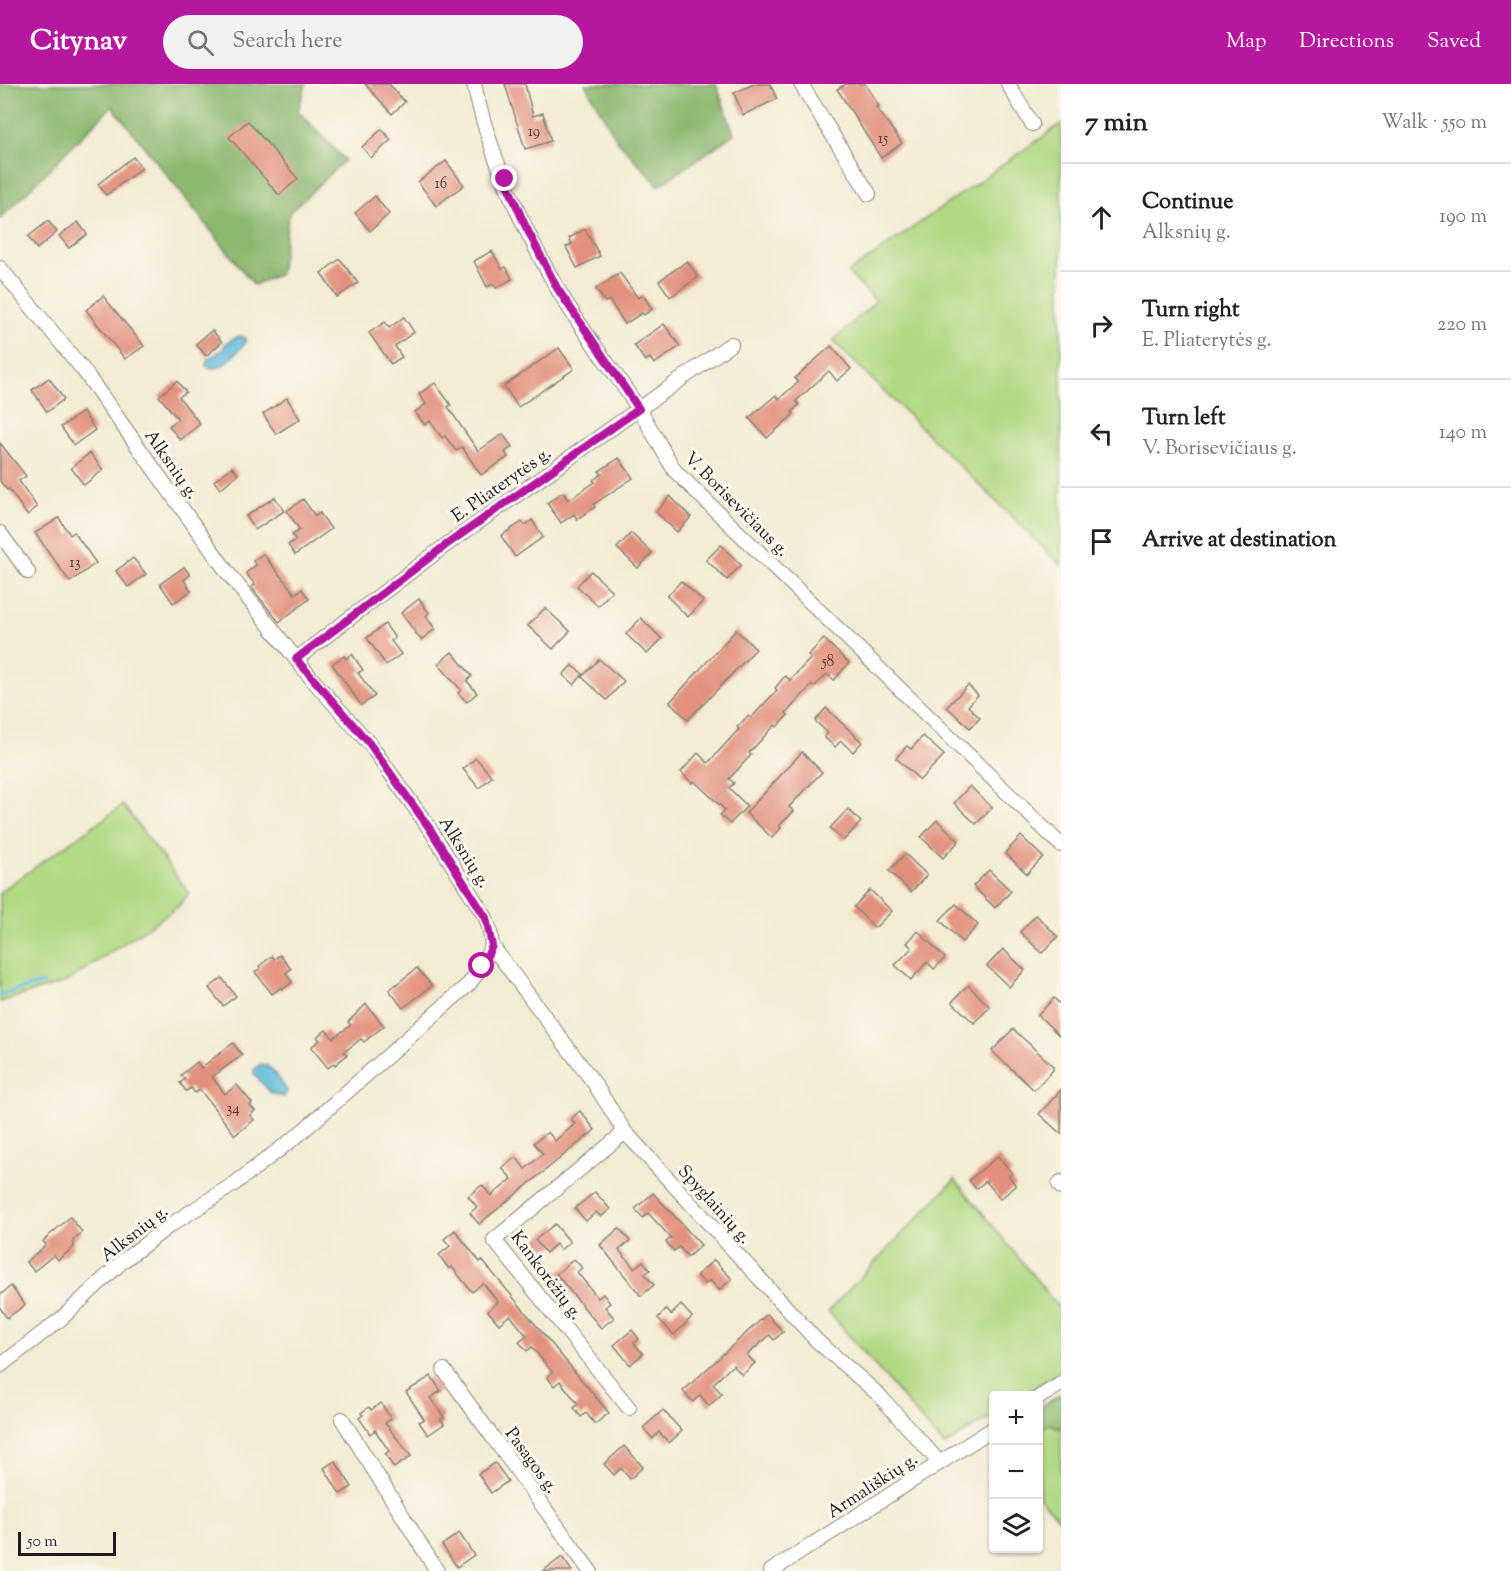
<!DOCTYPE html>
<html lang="en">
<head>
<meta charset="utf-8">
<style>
	:root { --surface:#fff; --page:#f2f2f2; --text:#222; --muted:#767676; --line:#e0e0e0; --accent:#b5179e }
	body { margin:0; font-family:"Sorts Mill Goudy",serif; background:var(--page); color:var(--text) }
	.controls { position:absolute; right:18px; bottom:18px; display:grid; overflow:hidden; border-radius:6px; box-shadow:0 2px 4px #0004 }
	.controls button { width:54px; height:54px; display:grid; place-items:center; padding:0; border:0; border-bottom:2px solid var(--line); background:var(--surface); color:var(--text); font:30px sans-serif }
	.scale { position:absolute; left:18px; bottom:15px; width:98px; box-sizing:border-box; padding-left:6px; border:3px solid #1c1c1c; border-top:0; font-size:16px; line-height:21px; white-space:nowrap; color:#1c1c1c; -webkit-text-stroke:4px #fbf7ec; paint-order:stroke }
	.stop { position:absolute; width:18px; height:18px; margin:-14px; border:4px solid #b5179e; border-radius:50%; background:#fff }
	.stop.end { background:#b5179e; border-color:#fff; box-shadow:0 2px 6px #0008 }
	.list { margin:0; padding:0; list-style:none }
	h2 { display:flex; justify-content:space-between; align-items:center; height:78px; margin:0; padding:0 24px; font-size:26px }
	h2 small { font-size:20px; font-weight:400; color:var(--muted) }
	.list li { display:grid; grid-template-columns:39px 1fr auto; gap:18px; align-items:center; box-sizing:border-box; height:108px; padding:0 24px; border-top:2px solid var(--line) }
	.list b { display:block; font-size:22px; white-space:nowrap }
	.list p { margin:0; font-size:20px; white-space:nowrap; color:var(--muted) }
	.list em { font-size:20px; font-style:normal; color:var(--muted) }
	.icon { flex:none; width:33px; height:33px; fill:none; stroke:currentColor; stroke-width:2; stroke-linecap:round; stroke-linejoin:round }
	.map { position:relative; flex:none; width:1061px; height:1487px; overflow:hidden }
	header { display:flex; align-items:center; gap:36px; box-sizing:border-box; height:84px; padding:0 30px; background:var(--accent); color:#fff }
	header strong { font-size:28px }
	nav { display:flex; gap:33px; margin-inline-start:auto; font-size:21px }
	.search { width:420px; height:54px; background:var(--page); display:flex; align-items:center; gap:15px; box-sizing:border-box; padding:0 21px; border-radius:33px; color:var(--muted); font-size:22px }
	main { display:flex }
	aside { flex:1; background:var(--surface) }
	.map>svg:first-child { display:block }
</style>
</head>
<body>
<header>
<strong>Citynav</strong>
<div class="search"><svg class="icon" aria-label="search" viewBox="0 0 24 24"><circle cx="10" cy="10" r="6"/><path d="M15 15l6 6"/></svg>Search here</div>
<nav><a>Map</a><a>Directions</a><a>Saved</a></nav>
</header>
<main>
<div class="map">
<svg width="1061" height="1487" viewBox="0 0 1061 1487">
	<rect width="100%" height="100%" fill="#fbf7ec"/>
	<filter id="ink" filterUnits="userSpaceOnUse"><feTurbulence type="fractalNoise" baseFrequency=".0167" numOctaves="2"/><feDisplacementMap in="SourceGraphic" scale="12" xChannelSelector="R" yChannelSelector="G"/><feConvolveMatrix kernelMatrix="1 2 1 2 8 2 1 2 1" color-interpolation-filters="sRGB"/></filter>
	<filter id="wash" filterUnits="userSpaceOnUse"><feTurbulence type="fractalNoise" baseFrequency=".008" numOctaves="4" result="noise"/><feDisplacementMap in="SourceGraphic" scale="24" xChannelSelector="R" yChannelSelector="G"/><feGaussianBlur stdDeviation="1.35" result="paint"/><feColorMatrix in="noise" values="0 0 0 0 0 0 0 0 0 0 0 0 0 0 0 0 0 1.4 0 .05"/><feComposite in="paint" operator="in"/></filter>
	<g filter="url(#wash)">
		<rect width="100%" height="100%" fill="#f3ebd3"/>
		<g fill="#b0d882" stroke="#667a4f" stroke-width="1.5">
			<path d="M1061,40V481L833,257L876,217L848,189Z"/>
			<path d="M123,721L189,809L178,823L66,898L0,918V808Z"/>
			<path d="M955,1095L1061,1226V1287L1024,1311L994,1312L993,1331L944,1362L828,1227Z"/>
			<path d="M1049,1340L1061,1344V1437L1039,1413V1347Z"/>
		</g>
		<g fill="#8cb870" stroke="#546a46" stroke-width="1.5">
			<path d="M0,0H306L298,27L345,76L289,129L280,190L254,201L112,22L0,135Z"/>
			<path d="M585,0H716L734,50L659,102L617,56Z"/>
			<path d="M1061,1310V1344L1049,1340L1039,1347V1324Z"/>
		</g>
		<g fill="#60bbdd" stroke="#3e6c7c" stroke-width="1.5">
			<path d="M239,252L244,253L246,257C237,268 222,291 206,282L207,276L223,265L226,259Z"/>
			<path d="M260,980C273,981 280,997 287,1007L284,1013L271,1009L254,990V986Z"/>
		</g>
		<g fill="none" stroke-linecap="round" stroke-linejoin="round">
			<path stroke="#60bbdd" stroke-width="4" d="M0,911L44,899"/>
		</g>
		<g id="blocks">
			<g fill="#e2907c">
				<path d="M365,0H389L405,18L392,30Z"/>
				<path d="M505,0H525L533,32L543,29L551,57L525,65Z"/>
				<path d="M754,0H770L777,15L743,31L734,9Z"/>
				<path d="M846,0H865L879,22L876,23L902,59L881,74L837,5Z"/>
				<path d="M248,37L298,95L279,111L229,53Z"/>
				<path d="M382,45L391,56L371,74L362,63Z"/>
				<path d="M133,73L142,84L106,111L98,100Z"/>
				<path d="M446,77L464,101L436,122L418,98Z"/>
				<path d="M375,112L389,130L370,147L355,129Z"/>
				<path d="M48,137L57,148L37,165L28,153Z"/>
				<path d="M78,138L87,150L69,164L59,152Z"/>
				<path d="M585,145L600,172L577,184L566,163L572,160L569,154Z"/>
				<path d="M492,167L502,185L506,183L512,195L496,204L493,200L487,203L474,177Z"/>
				<path d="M340,175L358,199L337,213L321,189Z"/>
				<path d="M687,177L698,193L670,213L659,197Z"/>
				<path d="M620,189L638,214L643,211L652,225L644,231L642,229L625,240L609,216L605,218L596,205Z"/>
				<path d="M103,212L144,262L125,275L86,226Z"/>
				<path d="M404,233L414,248L395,262L402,273L391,280L369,249L385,238L389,244Z"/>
				<path d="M664,240L680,262L654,280L650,274L645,277L634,261Z"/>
				<path d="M212,246L222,258L206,272L196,260Z"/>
				<path d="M831,262L851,285L837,297L829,287L796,317L799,321L792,328L794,330L767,354L749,334L776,311L779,315L798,298L795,294Z"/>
				<path d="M559,264L574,285L518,323L504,302Z"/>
				<path d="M49,294L64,315L47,328L32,306Z"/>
				<path d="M177,297L186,308L179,313L200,340L180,356L169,342L178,335L159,312Z"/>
				<path d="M435,299L451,321L448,323L478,367L503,350L512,363L505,368L508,373L481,391L462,363L456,367L445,352L442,354L430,337L425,341L415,328L426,320L419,310Z"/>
				<path d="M287,314L300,335L276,350L263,330Z"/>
				<path d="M83,328L95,346L74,361L61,343Z"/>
				<path d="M0,359L26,392L19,397L37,423L27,431L9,405L7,406L0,397Z"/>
				<path d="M90,369L103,386L84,401L71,384Z"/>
				<path d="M619,374L633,394L594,420L595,423L577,435L574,430L561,439L547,419L563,408L568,416L595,398L593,396L602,390L599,387Z"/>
				<path d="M232,383L238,390L220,405L214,397Z"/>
				<path d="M670,412L691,433L677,448L656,428Z"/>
				<path d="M275,413L284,427L255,446L246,432Z"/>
				<path d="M303,415L315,432L320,429L331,445L295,471L288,461L296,456L292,451L300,446L287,427Z"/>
				<path d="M59,434L70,451L74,448L96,479L70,498L35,449Z"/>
				<path d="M532,436L543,453L515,473L501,452L522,438L525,441Z"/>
				<path d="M631,449L652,469L638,484L617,464Z"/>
				<path d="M721,461L741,481L727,496L706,476Z"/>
				<path d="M263,470L295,510L302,505L309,515L279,538L251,503L255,501L246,489L256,481L253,477Z"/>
				<path d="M133,474L146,490L128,503L116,487Z"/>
				<path d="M184,483L190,491L184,496L191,507L173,519L160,500Z"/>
				<path d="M591,487L612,507L598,522L577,502Z"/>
				<path d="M681,497L703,517L688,533L667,512Z"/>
				<path d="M419,515L429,529L426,532L435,545L421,556L401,529Z"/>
				<path d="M545,524L570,547L553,565L528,542Z"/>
				<path d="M641,534L662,555L647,570L626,550Z"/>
				<path d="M385,540L395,554L391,557L401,570L386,581L367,554Z"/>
				<path d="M736,546L756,565L688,636L670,618Z"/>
				<path d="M824,555L849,579L834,596L827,590L814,603L812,601L786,629L788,631L777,643L775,641L749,669L751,671L729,695L734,699L729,704L747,722L730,740L720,731L725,726L694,697L692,699L681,688L698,669L708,679L739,645L737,643L748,632L751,634L777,606L775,604L785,592L790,596L811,574L808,571Z"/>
				<path d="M452,568L472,592L467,597L477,609L467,618L458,609L461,606L438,580Z"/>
				<path d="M352,570L363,586L358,589L375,612L361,621L332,580L344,572L346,575Z"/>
				<path d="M599,575L624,597L607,616L582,593Z"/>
				<path d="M572,581L583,590L574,601L563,591Z"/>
				<path d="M968,601L978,611L968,622L980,634L970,644L947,623Z"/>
				<path d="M826,624L862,658L853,668L841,657L835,663L824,653L828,649L815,637Z"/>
				<path d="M923,652L944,671L920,696L896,674L907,662L911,665Z"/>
				<path d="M802,668L822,688L789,723L794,727L779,742L781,744L772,754L746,729Z"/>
				<path d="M476,674L492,693L479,704L463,685Z"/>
				<path d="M970,702L992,724L976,740L954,719Z"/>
				<path d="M848,725L861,738L843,757L830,744Z"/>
				<path d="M937,736L959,757L943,774L921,753Z"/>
				<path d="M1021,752L1043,773L1027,790L1005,769Z"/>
				<path d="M905,770L927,791L911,808L889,787Z"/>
				<path d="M989,786L1011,807L995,824L973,802Z"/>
				<path d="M870,806L892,827L875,844L854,823Z"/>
				<path d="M956,820L978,841L962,858L940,836Z"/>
				<path d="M1036,831L1058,853L1042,869L1020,848Z"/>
				<path d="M918,847L945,874L934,885L927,878L911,896L895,881L912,864L907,859Z"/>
				<path d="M1003,865L1025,886L1009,903L987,882Z"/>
				<path d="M280,871L291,885L286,889L292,898L283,905L282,903L272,910L255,888L261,884L259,882L272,872L274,875Z"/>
				<path d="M417,884L432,902L403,924L389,906Z"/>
				<path d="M222,894L236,912L223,922L209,904Z"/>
				<path d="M968,901L990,923L974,939L952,918Z"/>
				<path d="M1054,914L1061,921V953L1038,931Z"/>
				<path d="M366,920L384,942L364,958L361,955L344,968L347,971L335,981L334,979L328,984L311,963L320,956L317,953L326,946L333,954L351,941L348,938Z"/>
				<path d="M1013,945L1053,982V986L1034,1006L992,967Z"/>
				<path d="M233,959L242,971L212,993L225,1010L237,1001L252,1019L250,1021L255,1027L250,1031L254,1036L235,1051L200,1006L195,1009L191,1004L186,1007L180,999L185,995L181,991L197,978L201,984Z"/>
				<path d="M1061,1006V1050L1039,1030Z"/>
				<path d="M580,1027L595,1046L479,1140L470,1129L477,1123L468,1112L482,1101L491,1112L512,1095L502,1084L516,1073L525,1085L543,1070L534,1059L548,1048L555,1057L575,1040L571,1035Z"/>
				<path d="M998,1072L1012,1089L1009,1092L1016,1102L1000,1115L986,1097L976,1105L969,1096Z"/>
				<path d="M595,1108L610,1125L601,1133L596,1128L586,1137L575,1124Z"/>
				<path d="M653,1109L701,1161L688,1173L679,1163L674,1167L666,1158L671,1154L648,1129L643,1134L635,1125Z"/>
				<path d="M70,1133L82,1148L73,1156L74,1163L58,1176L54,1171L34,1187L26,1178L46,1161L43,1157Z"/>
				<path d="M555,1140L570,1158L560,1166L556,1160L546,1169L535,1156Z"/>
				<path d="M619,1144L630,1157L619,1166L634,1184L643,1177L650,1186L645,1190L654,1201L641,1212L600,1161Z"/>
				<path d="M455,1146L480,1178L482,1176L609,1329L595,1340L586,1329L581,1333L574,1324L578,1320L560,1297L554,1302L547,1293L552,1288L532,1263L527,1267L519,1258L527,1252L510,1231L499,1240L488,1227L498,1218L483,1199L472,1208L452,1183L449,1185L439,1171L450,1162L444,1155Z"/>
				<path d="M574,1175L582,1184L577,1188L598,1214L603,1210L610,1219L605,1223L614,1234L601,1244L556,1190Z"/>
				<path d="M714,1176L732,1195L719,1206L710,1196L705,1200L697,1191Z"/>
				<path d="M11,1202L25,1221L7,1234L0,1224V1211Z"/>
				<path d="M681,1221L692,1233L674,1251L658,1234L666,1225L671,1231Z"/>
				<path d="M767,1230L783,1248L774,1256L770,1251L747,1271L755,1279L742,1291L733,1281L713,1300L722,1310L709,1322L700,1311L693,1318L683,1307Z"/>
				<path d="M632,1246L639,1255L634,1259L643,1270L630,1281L614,1261Z"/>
				<path d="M431,1292L441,1307L430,1314L444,1333L441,1335L444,1340L428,1351L419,1338L424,1335L406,1308Z"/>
				<path d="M381,1319L391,1335L385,1339L411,1372L394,1384L385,1370L389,1367L375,1346L370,1350L359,1334L363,1331L361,1329L369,1323L371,1326Z"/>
				<path d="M663,1326L682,1347L669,1359L659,1348L653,1355L643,1344Z"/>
				<path d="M624,1362L643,1383L630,1395L621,1384L614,1391L604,1380Z"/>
				<path d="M335,1377L352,1403L340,1410L324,1384Z"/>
				<path d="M495,1379L508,1397L491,1409L478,1390Z"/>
				<path d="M459,1449L474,1471L457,1483L442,1461Z"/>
				<path d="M562,1473L572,1487H543Z"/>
			</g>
		</g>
	</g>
	<g filter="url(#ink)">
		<use href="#blocks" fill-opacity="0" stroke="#888478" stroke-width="1.5"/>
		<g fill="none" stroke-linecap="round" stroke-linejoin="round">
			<g stroke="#888478" stroke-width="16">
				<g id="street">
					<path d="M474,0C489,70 521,140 556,202C580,245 612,283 638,324C651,344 662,366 675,387L1061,761"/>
					<path d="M801,0L869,110"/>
					<path d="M1008,0L1032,40"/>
					<path d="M0,184L84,287L228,489L311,594L369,659L430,745L486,834L490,847L492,862L482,882L469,900L297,1052L234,1100L169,1142L124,1176L62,1234L0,1282"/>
					<path d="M0,449L28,488"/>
					<path d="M296,575L446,461L731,260"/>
					<path d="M492,862L594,999L625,1048L817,1257L878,1310L940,1379"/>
					<path d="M625,1048L494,1156L629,1324"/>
					<path d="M1061,1098L1059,1100L1061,1103"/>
					<path d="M444,1286L590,1487"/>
					<path d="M1038,1314L1061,1300"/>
					<path d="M342,1335L437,1487"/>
					<path d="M771,1487L994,1344"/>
				</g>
			</g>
			<use href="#street" stroke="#fff" stroke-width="14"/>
		</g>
	</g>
	<g fill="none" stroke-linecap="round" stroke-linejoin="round" filter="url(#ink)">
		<path stroke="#b5179e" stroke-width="8" d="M482,882L492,862L486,834L430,745L369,659L296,575L446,461L639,325L557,204L524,139L505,95"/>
	</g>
	<g text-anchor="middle" stroke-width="6" stroke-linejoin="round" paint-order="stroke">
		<g font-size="15" fill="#4e3934">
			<text x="534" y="52">19</text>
			<text x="883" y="59">15</text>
			<text x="441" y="104">16</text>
			<text x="75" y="483">13</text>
			<text x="828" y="582">58</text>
			<text x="233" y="1029">34</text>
		</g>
		<g font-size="18" fill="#1c1c1c" stroke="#fbf7ec">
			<text transform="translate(172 380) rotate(55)" y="6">Alksnių g.</text>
			<text transform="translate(501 400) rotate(-35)" y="6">E. Pliaterytės g.</text>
			<text transform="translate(737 420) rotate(45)" y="6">V. Borisevičiaus g.</text>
			<text transform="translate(465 768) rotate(58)" y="6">Alksnių g.</text>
			<text transform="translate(715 1120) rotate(48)" y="6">Spyglainių g.</text>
			<text transform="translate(134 1149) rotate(-38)" y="6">Alksnių g.</text>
			<text transform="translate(547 1191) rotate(53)" y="6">Kankorėžių g.</text>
			<text transform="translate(532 1376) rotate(54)" y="6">Pasagos g.</text>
			<text transform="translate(872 1401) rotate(-33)" y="6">Armališkių g.</text>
		</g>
	</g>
</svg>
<div class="controls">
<button>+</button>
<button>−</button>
<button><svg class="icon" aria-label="layers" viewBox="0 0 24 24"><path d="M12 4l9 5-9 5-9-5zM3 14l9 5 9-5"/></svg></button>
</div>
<div class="scale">50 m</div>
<div class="stop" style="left:482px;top:882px"></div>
<div class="stop end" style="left:505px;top:95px"></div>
</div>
<aside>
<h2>7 min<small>Walk · 550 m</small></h2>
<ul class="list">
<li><svg class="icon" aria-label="ahead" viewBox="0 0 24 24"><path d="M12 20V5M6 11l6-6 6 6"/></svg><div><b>Continue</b><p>Alksnių g.</p></div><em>190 m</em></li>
<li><svg class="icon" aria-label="right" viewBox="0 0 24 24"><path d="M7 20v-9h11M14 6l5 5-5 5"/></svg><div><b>Turn right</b><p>E. Pliaterytės g.</p></div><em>220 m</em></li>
<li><svg class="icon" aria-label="left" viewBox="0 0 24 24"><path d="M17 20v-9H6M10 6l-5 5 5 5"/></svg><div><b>Turn left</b><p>V. Borisevičiaus g.</p></div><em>140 m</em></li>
<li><svg class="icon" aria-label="arrive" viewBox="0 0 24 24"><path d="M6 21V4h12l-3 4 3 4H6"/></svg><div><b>Arrive at destination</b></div></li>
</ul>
</aside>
</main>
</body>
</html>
